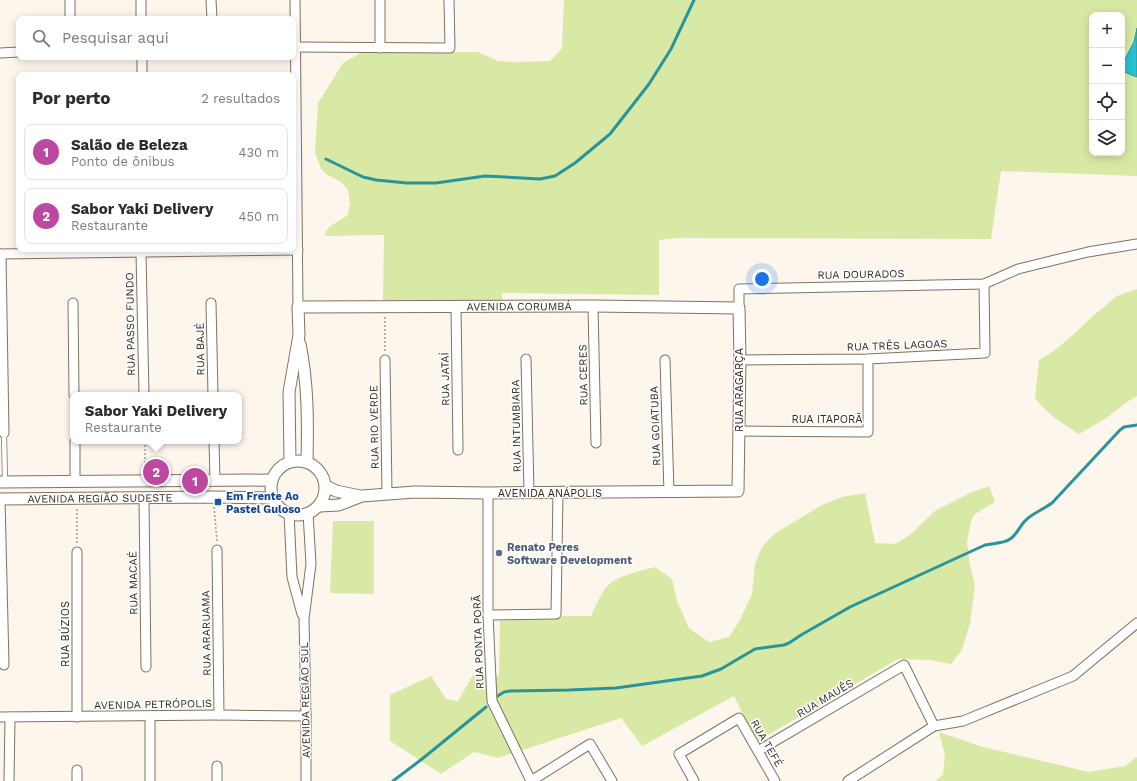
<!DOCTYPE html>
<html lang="pt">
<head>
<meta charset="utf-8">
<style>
	:root { --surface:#fff; --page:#f7f7f7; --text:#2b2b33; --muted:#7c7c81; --line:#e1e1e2; --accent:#bc48a1 }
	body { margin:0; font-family:"Work Sans",sans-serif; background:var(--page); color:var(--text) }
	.controls { position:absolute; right:12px; top:12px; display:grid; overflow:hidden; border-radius:8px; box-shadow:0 2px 10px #0003 }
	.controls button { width:36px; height:36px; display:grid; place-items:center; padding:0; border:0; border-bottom:1px solid var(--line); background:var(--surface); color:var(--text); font:20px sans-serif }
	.you { position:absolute; left:762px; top:279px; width:14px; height:14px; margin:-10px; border:3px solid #fff; border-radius:50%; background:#1a73e8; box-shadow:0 0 0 6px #1a73e833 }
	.badge { display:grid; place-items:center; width:26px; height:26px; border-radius:50%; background:var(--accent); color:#fff; font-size:13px; font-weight:700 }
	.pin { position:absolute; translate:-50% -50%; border:2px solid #fff; box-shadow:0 1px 4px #0006 }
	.popup { position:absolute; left:70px; top:392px; width:172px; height:52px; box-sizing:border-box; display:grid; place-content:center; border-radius:8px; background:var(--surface); filter:drop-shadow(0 1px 3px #0005); font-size:13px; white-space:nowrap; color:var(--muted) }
	.popup b { font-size:15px; color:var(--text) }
	.popup::after { content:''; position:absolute; left:50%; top:100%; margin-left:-8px; border:8px solid transparent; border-top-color:var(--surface) }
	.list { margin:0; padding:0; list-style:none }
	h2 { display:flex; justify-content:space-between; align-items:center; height:52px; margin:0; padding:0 16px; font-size:17px }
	h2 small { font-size:13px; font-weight:400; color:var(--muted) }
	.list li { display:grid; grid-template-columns:26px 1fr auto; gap:12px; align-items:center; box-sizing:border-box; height:56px; margin:0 8px 8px; padding:0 8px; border:1px solid var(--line); border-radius:8px }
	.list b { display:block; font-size:15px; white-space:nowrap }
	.list p { margin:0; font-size:13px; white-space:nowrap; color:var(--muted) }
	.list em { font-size:13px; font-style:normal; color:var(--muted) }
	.icon { flex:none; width:22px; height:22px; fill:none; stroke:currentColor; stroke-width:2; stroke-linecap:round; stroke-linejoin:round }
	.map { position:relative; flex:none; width:1137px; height:781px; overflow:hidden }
	.search { position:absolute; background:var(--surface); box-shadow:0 2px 10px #0003; left:16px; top:16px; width:280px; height:44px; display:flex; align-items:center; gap:10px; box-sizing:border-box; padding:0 14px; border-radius:8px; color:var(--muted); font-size:15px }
	.panel { position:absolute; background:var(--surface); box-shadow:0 2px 10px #0003; left:16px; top:72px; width:280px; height:180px; border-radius:8px }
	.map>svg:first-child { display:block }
</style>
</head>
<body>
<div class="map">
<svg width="1137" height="781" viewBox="0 0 1137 781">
	<rect width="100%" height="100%" fill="#fdf6ed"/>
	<g fill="#d8e9a5">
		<path d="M564,0H1137V28L1134,42L1124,61L1122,62V15H1092V153H1122V71L1137,77V176L1001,171L991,239L679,238L659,240V295L502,293V302L383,300L384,235L324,236L329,227L348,215L350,203L348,190L341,182L326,174L321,169L315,152L318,103L343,63L362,52H478L498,61L512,62L550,61L562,48Z"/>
		<path d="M1137,289V396L1127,402L1108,417L1079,434C1063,424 1046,413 1035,398L1039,360L1055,350L1073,335L1094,315L1117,296Z"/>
		<path d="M989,486L995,502L975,514L971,521L967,542L970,565L975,586L970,623L962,650L951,664L930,660L898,659L756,742L734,696L642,746L621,718L498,758L474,752L441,774L390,741V695L431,676L446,699L458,701L473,675L499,676L500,621L565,616H591C595,607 599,598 604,590C615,575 638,572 655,567L672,579L677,601L689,628L709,642L729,637L740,620L752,594L755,564L762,547L774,534L822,505L842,497L865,493L875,543L895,544L910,535L935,511L970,493Z"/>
		<path d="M333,521H374V594L330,593Z"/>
		<path d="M939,732L983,747L1089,772L1125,766L1137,757V781H935L943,775L945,756Z"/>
	</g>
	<path fill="#28c2d0" stroke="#2a949b" d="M1137,28V77L1122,71V62L1124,61L1134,42Z"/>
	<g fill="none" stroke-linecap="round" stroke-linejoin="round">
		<g stroke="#2a949b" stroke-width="3">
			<path d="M326,159L363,177L376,180L407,183H436L485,176L540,179L555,176L575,163L610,134L649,84L671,49L694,0"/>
			<path d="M496,697L504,692L510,691L569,690L616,688L702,676L721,669L755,649L784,645L789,643L801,635L850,607L985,545C993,543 1003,544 1010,539C1017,535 1020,525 1026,520C1033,513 1044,509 1052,503L1120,430L1124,427L1137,425"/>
			<path d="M393,781L422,759L486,707"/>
		</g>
		<g stroke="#80735e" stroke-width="6">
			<path id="service" d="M4,433L5,482"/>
		</g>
		<g stroke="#80735e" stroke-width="11">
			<g id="minor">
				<path d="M70,0V19"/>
				<path d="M141,0V19"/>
				<path d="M211,0L212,19"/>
				<path d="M295,0L298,307"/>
				<path d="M380,0V48"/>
				<path d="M293,47L450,48L449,0"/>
				<path d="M0,53L19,52"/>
				<path d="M142,57V75"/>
				<path d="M141,253L144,395"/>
				<path d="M0,254L298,250"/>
				<path d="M1,254L4,433"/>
				<path d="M73,303L74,395"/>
				<path d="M211,303L213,395"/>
				<path d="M593,306L596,443"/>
				<path d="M456,307L458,450"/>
				<path d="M739,308V289L984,284L1018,269L1088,252L1137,244"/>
				<path d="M526,359L529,493"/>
				<path d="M385,360L387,494"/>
				<path d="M665,360L669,492"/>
				<path d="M740,360L868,359L985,353L984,284"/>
				<path d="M739,431L868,432V359"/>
				<path d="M75,441V481"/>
				<path d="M214,441L215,480"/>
				<path d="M488,493V615L492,701L531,781"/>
				<path d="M144,498L146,667"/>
				<path d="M0,499L4,665"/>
				<path d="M289,513L292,577L302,614"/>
				<path d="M217,550L219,715"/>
				<path d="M488,615L556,614L558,493"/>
				<path d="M0,717L219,715L306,716"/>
				<path d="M77,717V552"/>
				<path d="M758,751L904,665L934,726"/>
				<path d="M217,766V781"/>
				<path d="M77,770V781"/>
				<path d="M9,781L10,717"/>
				<path d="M150,781V716"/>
				<path d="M306,781V716L304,619L311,564L308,513"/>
				<path d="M531,781L590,744L612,781"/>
				<path d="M694,781L679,754L739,718L775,781"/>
				<path d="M848,781L934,726L963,721L1073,676L1137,623"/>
			</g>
		</g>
		<g stroke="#80735e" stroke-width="13">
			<g id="tertiary">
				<path d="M300,344C308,383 308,422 307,462"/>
				<circle cx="298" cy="488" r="27"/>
				<path id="s1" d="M290,461L289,392L299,335L298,307L593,306L739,308L740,360L738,491L488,493L415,492L362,496L339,505L319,506"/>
				<path d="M0,482L272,480"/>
				<path d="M326,486L336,491L360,496"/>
				<path id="s2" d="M0,499L213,497L273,498"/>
			</g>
		</g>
		<g stroke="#a29c93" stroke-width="1.5" stroke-dasharray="2 2" stroke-linecap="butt">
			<path d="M385,317V351"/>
			<path d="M145,441V471"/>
			<path d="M214,507L217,541"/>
			<path d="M77,509V543"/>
		</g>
		<use href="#service" stroke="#fff" stroke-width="4.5"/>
		<use href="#minor" stroke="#fff" stroke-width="9"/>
		<use href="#tertiary" stroke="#fff" stroke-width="11"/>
	</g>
	<rect fill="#1a4fb4" stroke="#fff" stroke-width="1.5" x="214" y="498" width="8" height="8" rx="2"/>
	<circle fill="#5c6f8a" stroke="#fff" stroke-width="1.5" cx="499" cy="553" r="4"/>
	<g text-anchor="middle" stroke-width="3" stroke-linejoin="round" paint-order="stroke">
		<g font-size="11" fill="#2e2920" stroke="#fff">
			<text transform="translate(861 274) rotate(-1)" y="4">RUA DOURADOS</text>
			<text dy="4" stroke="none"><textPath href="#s1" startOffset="376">AVENIDA CORUMBÁ</textPath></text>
			<text transform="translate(130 324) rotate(-91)" y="4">RUA PASSO FUNDO</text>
			<text transform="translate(897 345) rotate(-2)" y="4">RUA TRÊS LAGOAS</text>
			<text transform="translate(200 349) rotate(-91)" y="4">RUA BAJÉ</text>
			<text transform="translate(583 375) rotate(-91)" y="4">RUA CERES</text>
			<text transform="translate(445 379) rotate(-91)" y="4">RUA JATAÍ</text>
			<text transform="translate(739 390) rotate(-90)" y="4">RUA ARAGARÇA</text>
			<text x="827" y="423">RUA ITAPORÃ</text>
			<text transform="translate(516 426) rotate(-91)" y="4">RUA INTUMBIARA</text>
			<text transform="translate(655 426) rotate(-92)" y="4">RUA GOIATUBA</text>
			<text transform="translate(374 427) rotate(-91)" y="4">RUA RIO VERDE</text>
			<text x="550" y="497">AVENIDA ANÁPOLIS</text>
			<text dy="4" stroke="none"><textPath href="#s2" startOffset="100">AVENIDA REGIÃO SUDESTE</textPath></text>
			<text transform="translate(133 583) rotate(-91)" y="4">RUA MACAÉ</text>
			<text transform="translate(206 633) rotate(-91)" y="4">RUA ARARUAMA</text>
			<text transform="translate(65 634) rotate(-90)" y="4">RUA BÚZIOS</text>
			<text transform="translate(478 642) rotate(-92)" y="4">RUA PONTA PORÃ</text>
			<text transform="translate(825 698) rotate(-31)" y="4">RUA MAUÊS</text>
			<text transform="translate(305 700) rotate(-91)" y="4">AVENIDA REGIÃO SUL</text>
			<text transform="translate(153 704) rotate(-1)" y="4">AVENIDA PETRÓPOLIS</text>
			<text transform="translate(767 743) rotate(60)" y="4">RUA TEFÉ</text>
		</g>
		<g font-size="11" font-weight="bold" fill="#164399" stroke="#fff" text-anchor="start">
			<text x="226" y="500">Em Frente Ao<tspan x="226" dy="13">Pastel Guloso</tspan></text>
		</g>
		<g font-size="11" font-weight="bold" fill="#4e5e75" stroke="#fff" text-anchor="start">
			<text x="507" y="551">Renato Peres<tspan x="507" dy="13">Software Development</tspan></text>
		</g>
	</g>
</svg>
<div class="controls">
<button>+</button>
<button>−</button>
<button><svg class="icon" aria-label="locate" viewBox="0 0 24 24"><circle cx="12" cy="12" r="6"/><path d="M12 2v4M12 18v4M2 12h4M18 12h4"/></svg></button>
<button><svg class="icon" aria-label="layers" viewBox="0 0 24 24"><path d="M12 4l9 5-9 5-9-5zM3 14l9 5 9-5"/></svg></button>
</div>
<div class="you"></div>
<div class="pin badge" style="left:195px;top:481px">1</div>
<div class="pin badge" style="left:156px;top:472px">2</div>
<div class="popup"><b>Sabor Yaki Delivery</b>Restaurante</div>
<div class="search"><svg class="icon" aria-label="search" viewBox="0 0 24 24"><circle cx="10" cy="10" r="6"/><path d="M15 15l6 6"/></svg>Pesquisar aqui</div>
<section class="panel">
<h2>Por perto<small>2 resultados</small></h2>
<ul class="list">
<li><span class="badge">1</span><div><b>Salão de Beleza</b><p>Ponto de ônibus</p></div><em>430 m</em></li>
<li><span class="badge">2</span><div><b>Sabor Yaki Delivery</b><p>Restaurante</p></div><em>450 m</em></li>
</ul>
</section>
</div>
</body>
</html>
